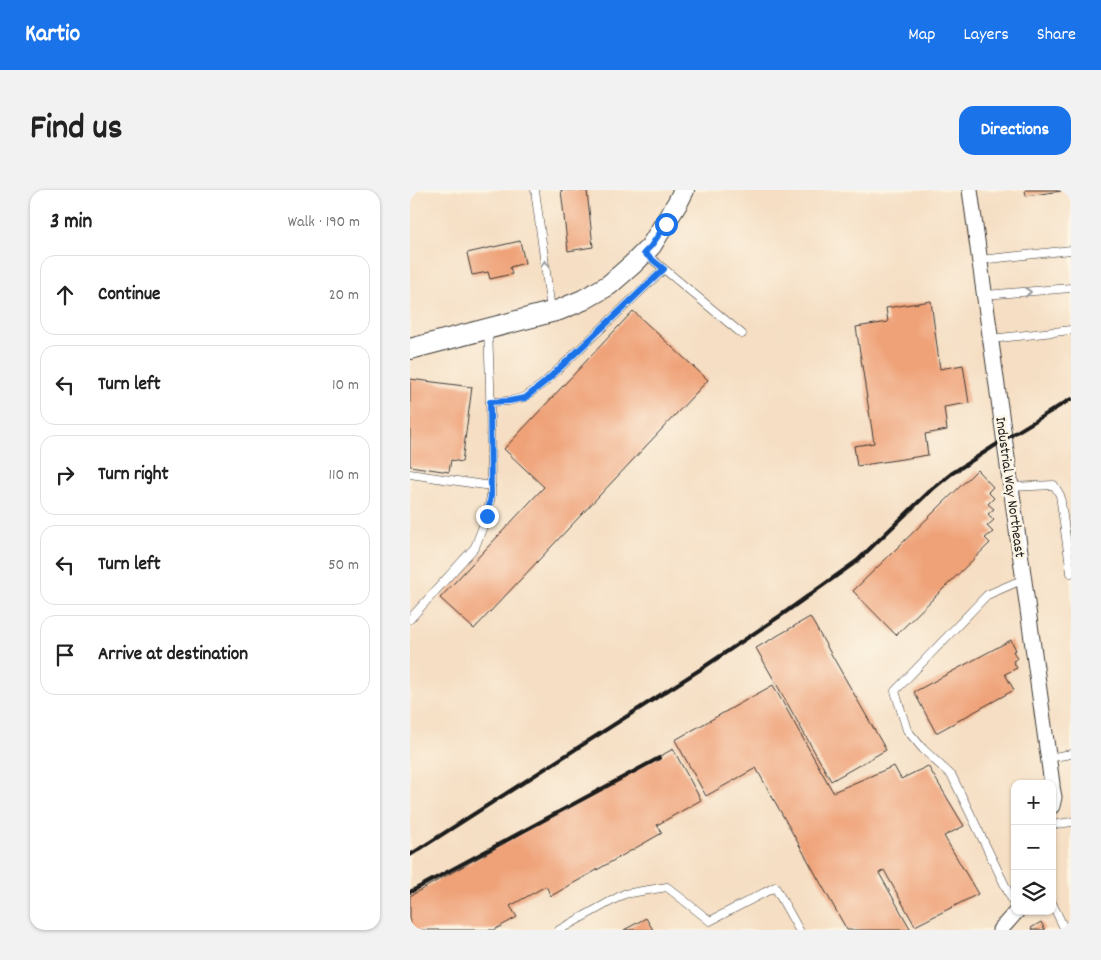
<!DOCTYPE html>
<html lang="en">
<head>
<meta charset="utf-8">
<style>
	:root { --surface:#fff; --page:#f2f2f2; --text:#222; --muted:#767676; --line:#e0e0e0; --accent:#1a73e8 }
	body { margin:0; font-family:Dekko,sans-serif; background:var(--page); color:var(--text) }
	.controls { position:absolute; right:15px; bottom:15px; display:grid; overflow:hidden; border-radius:10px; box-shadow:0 1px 4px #0004 }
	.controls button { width:45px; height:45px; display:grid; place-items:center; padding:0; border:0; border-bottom:1px solid var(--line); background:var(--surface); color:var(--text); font:25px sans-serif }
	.stop { position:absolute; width:15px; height:15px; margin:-11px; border:4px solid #1a73e8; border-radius:50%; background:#fff }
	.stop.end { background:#1a73e8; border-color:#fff; box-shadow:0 1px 5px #0008 }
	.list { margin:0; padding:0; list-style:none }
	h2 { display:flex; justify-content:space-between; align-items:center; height:65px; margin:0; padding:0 20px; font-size:21px }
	h2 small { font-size:16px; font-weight:400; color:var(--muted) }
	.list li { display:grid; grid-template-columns:32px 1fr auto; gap:15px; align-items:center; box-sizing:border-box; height:80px; margin:0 10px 10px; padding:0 10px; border:1px solid var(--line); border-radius:15px }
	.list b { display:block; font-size:19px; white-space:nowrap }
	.list em { font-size:16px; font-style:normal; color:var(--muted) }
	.icon { flex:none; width:28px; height:28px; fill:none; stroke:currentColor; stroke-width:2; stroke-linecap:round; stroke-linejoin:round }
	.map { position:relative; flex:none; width:661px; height:740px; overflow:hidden; border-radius:15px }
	header { display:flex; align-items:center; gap:30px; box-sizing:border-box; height:70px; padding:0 25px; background:var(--accent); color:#fff }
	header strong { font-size:24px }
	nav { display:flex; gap:28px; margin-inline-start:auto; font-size:18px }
	.intro { display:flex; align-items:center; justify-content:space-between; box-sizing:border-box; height:120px; padding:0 30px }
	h1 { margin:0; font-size:35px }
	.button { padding:12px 22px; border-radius:15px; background:var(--accent); color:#fff; font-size:18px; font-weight:700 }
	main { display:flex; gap:30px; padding:0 30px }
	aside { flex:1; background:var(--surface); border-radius:15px; box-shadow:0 1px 4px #0004 }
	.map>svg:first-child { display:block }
</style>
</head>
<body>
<header>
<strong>Kartio</strong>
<nav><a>Map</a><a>Layers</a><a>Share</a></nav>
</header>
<div class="intro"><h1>Find us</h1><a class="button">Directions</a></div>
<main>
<aside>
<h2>3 min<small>Walk · 190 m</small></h2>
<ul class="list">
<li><svg class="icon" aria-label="ahead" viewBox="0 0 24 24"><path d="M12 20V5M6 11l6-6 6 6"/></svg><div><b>Continue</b></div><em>20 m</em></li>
<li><svg class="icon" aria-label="left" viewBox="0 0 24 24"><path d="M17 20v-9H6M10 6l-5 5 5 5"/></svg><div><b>Turn left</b></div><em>10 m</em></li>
<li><svg class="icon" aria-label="right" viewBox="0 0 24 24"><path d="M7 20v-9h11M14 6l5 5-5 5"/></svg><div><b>Turn right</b></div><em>110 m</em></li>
<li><svg class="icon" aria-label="left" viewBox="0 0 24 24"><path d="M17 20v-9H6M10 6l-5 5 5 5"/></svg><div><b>Turn left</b></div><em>50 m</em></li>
<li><svg class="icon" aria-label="arrive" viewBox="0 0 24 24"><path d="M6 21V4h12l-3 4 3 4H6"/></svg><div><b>Arrive at destination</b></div></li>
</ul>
</aside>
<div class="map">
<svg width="661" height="740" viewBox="0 0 661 740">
	<rect width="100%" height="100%" fill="#fcf5e5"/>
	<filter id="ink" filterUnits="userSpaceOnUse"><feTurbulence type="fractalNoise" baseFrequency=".02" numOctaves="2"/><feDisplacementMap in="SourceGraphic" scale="10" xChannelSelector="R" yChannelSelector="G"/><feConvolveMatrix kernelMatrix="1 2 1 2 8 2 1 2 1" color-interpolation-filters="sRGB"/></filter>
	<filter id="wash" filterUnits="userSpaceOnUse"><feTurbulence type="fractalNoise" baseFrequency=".0096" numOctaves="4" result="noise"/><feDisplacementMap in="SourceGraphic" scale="20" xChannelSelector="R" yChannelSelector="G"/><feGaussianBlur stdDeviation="1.12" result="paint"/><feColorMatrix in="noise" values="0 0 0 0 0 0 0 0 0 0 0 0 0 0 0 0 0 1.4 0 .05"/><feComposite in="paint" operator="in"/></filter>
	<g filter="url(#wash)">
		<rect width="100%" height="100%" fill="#f5dec3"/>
		<g id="blocks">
			<g fill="#efa278">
				<path d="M151,0H170V1H177L183,57L158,61Z"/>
				<path d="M615,0H651V1L616,6Z"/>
				<path d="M110,51L115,73L100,77L102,84L80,89L78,82L62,85L57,63Z"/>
				<path d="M521,111L530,179L553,175L559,213L534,217L537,240L515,244L518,265L447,276L444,256L464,253L446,137L478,132L476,118Z"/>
				<path d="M223,121L298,190L64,439L30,408L134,297L94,259Z"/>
				<path d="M0,189L62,197L52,272L41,270L39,282L0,276Z"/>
				<path d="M567,280L583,297L578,302L584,308L578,314L584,319L578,324L584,330L577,336L583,342L575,348L580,353L486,445L443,401Z"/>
				<path d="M400,427L476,560L421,591L346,458Z"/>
				<path d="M601,450L606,460L603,461L607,469L603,471L607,478L595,484L604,500L526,543L504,502Z"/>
				<path d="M363,495L423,602L484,576L491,589L518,576L554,636L534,646L568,704L505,736L474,680L469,683L501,740H437L346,578L296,606L265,550Z"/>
				<path d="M263,559L291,610L247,635L252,643L141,706L136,696L100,716L107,727L84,740H0V706Z"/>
				<path d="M236,728L243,740H214Z"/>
				<path d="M631,732L635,740H622L621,738Z"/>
			</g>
		</g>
	</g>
	<g filter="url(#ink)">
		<use href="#blocks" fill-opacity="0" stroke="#3d3935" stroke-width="1"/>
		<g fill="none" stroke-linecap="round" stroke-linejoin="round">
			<g stroke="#3d3935" stroke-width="9">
				<g id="service">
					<path d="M125,0L141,120"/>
					<path d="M236,64L332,144"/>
					<path d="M570,70L661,60"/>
					<path d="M575,105L661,98"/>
					<path d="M581,149L661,140"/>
					<path d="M80,212L99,211L115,207L135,192L254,79"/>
					<path d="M0,284L81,296"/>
					<path d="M601,297L644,295L650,305L661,383"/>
					<path d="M0,429L65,357L77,326L81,306L80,193L78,139"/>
					<path d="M638,568L661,564"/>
					<path d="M642,635L661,632"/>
					<path d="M642,713L655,740"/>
					<path d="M605,716L542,586L513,559L497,540L485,501L577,405L614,389"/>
					<path d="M149,740L214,704L257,697L300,731L365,697L389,740"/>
				</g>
			</g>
			<g stroke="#3d3935" stroke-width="17">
				<g id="minor">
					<path d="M560,0L642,594"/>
					<path d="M642,597L644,607L642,616"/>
					<path d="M590,740L607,721"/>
				</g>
			</g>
			<g stroke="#3d3935" stroke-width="22">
				<path id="tertiary" d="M0,159L149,120L173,110L199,95L223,74L241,56L268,12L274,0"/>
			</g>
			<use href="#service" stroke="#fff" stroke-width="8"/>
			<use href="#minor" stroke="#fff" stroke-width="15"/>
			<use href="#tertiary" stroke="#fff" stroke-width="20"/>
			<g stroke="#1c1c1c" stroke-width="4">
				<path d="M0,665L291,479L370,426L447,371L519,302L541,284L595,249L661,209"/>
				<path d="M0,702L249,568"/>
			</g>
		</g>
		<defs><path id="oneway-chevron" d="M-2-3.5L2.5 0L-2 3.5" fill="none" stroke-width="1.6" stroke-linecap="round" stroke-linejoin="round" transform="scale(1.25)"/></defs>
		<g stroke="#999">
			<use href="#oneway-chevron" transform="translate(135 74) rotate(-97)"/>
			<use href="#oneway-chevron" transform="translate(618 102) rotate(-5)"/>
		</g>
	</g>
	<g fill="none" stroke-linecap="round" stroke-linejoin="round" filter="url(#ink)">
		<path stroke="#1a73e8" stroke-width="6" d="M77,326L81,306L80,212L99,211L115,208L135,192L254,79L234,63L241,56L256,34"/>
	</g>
	<g text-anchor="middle" stroke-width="5" stroke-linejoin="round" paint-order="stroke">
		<g font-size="15" fill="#1c1c1c" stroke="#fcf5e5">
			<text transform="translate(601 297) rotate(82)" y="5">Industrial Way Northeast</text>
		</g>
	</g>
</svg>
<div class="controls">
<button>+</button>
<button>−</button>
<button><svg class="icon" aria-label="layers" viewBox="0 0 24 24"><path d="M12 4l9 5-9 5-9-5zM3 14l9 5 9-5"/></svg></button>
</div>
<div class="stop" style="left:256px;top:34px"></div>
<div class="stop end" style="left:77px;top:326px"></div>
</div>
</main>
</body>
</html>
